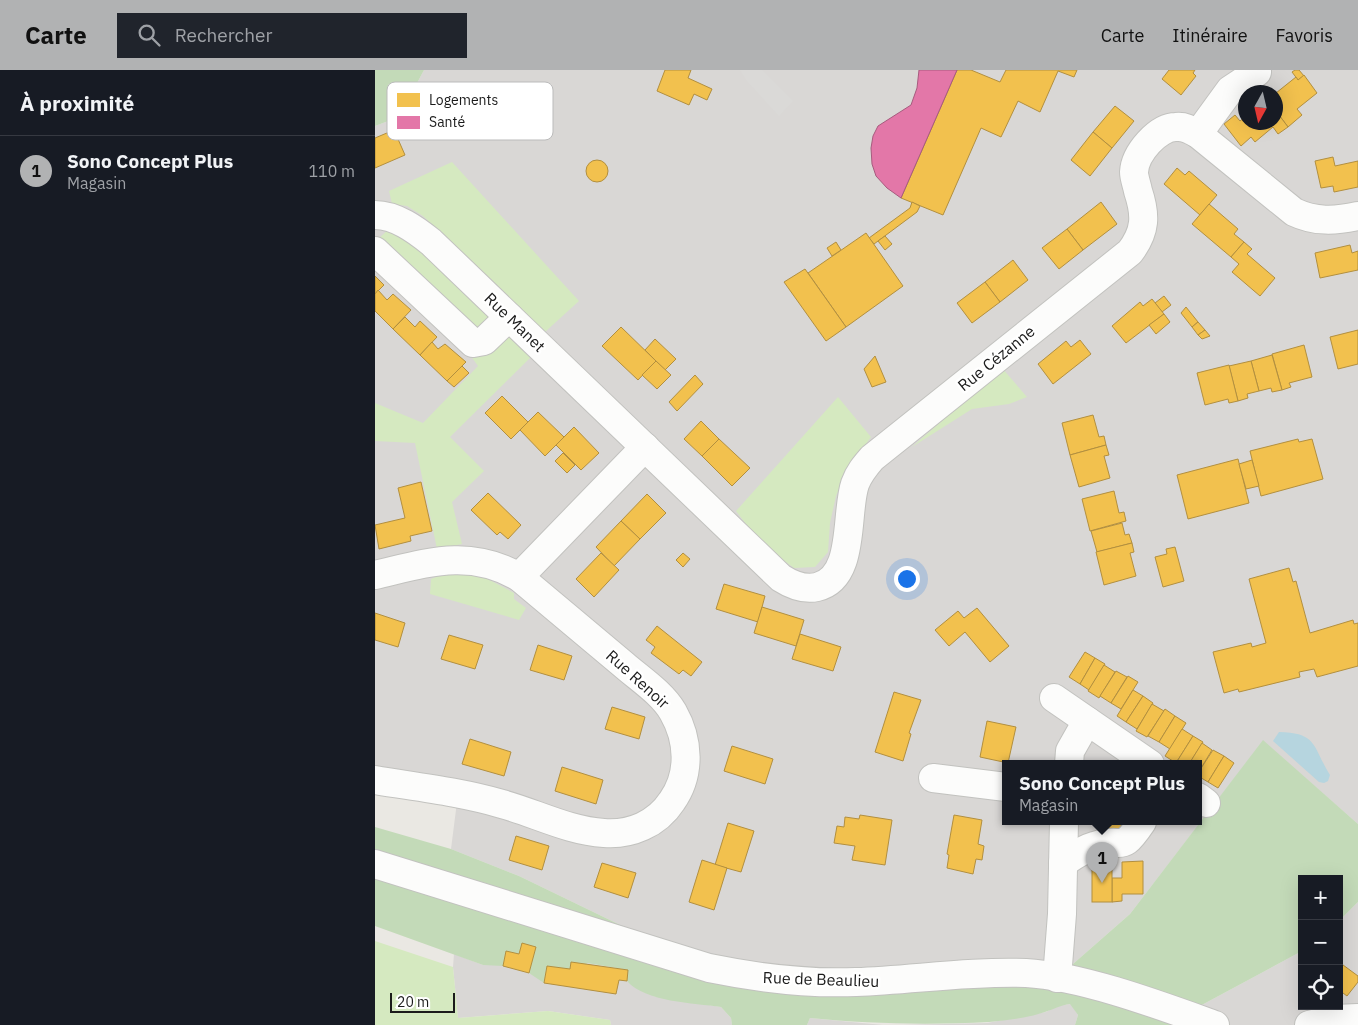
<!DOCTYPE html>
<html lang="fr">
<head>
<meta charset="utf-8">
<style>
	:root { --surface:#171b24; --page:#20242c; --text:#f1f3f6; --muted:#9ea1a6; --line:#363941; --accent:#b1b2b3 }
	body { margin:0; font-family:"IBM Plex Sans",sans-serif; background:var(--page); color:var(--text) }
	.controls { position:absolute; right:15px; bottom:15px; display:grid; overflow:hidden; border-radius:0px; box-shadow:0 5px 20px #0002 }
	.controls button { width:45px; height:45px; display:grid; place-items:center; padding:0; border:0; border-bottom:1px solid var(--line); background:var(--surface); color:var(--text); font:25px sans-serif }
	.compass { position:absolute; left:863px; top:15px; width:45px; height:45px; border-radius:50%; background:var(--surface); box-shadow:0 5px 20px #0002; rotate:188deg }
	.scale { position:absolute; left:15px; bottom:12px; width:65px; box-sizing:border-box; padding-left:5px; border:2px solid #1b1b1b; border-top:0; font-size:14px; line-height:18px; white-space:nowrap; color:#1b1b1b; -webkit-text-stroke:4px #fff; paint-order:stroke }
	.you { position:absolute; left:531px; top:508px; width:18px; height:18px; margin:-12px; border:4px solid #fff; border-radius:50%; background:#1a73e8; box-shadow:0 0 0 8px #1a73e833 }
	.badge { display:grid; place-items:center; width:32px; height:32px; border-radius:50%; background:var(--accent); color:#111; font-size:16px; font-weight:700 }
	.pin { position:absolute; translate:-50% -41px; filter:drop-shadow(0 1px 2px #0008) }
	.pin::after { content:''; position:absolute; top:26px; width:18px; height:15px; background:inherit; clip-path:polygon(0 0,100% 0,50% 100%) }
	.popup { position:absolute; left:627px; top:690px; width:200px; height:65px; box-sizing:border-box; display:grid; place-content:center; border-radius:0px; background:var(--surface); filter:drop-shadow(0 1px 4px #0005); font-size:16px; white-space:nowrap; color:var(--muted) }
	.popup b { font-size:19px; color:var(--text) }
	.popup::after { content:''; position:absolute; left:50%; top:100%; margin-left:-10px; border:10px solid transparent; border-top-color:var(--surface) }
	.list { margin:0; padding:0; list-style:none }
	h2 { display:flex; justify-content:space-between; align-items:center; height:65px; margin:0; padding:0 20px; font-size:21px }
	h2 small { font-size:16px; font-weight:400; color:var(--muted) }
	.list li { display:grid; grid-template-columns:32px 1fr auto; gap:15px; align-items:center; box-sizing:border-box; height:70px; padding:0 20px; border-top:1px solid var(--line) }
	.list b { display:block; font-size:19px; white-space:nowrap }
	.list p { margin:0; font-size:16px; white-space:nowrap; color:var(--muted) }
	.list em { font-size:16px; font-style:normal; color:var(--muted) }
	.icon { flex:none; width:28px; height:28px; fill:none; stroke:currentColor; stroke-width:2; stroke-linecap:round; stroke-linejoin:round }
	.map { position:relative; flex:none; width:983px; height:955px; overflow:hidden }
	header { display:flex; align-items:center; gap:30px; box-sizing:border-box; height:70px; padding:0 25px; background:var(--accent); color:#111 }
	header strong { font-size:24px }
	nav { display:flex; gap:28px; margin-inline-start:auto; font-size:18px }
	.search { width:350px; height:45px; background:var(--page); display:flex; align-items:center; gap:12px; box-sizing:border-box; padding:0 18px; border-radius:0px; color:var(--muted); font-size:19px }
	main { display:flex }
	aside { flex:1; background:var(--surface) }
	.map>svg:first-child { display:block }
</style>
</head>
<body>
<header>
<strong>Carte</strong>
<div class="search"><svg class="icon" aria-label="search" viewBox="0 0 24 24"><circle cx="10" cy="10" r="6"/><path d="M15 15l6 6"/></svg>Rechercher</div>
<nav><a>Carte</a><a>Itinéraire</a><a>Favoris</a></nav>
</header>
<main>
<aside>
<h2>À proximité<small></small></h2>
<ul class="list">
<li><span class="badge">1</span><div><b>Sono Concept Plus</b><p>Magasin</p></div><em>110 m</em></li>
</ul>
</aside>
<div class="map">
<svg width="983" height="955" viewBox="0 0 983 955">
	<rect width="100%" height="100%" fill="#eae8e3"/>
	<g fill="#d9d7d5" fill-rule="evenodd">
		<path d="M49,0H983V754L888,671L755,844L682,908L334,898L144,806L76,779L83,724L0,710V56L24,47ZM871,22H901V52H871ZM631,694H823V752H631Z"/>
		<path d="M983,832V949L934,955H841L810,944L927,881V936H964V851Z"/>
		<path d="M147,873L161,877L169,913L172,896L195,899L196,892L212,893L253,900L278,926L346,937L356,948L357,955H236L235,950L173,941L83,948L78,897L79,884L108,895H128L131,881Z"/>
		<path d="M696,934L703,945L700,955H528L612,953L671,942L683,935Z"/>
		<path d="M435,948L508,955H432Z"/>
	</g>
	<g fill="#d5e9c0">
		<path d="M77,92L204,231L170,262L48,146L32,136L17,134L14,121Z"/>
		<path d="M15,158L29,162L117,244L99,261L2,170Z"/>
		<path d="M137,265L158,285L75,367L109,401L77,432L87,474L62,479L40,373L0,371V333L48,353L103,296L93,282L104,286C116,280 124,271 137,265Z"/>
		<path d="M627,298L652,327L634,334L597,339L537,377Z"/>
		<path d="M463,327L496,367L473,399L461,426L455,453L453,482L440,497L419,498L387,475L361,441Z"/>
		<path d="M90,502L109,507L139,523V529L151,538L144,550L55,524L56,509L66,505Z"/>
		<path d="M0,871L78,897L83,948L173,941L235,950L236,955H0Z"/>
	</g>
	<g fill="#c3dab8">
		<path d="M0,0H49L24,47L0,56Z"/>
		<path d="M888,670L983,754V832L964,851V809H927V881L810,944L809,955H700L703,945L695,934C686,935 679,939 670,942C653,948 633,950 614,952C556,955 493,954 435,948L432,955H357L356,948L346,937C319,933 270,932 252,911L253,900L212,893L211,895L196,892L195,899L172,896L169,913L154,903L161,877L147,873L144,884L131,881L128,896L108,895L0,856V757L76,779L144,806L334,898L682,908L755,844Z"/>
	</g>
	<path fill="#dad9d7" d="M365,0H387L418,31L404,46L372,11Z"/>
	<path fill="#b6d5df" d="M904,662C943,663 937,676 955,705L953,711L949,713L944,712L898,671Z"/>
	<g fill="#f2c14e" stroke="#b28f3f">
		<path d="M290,0H316L313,8L337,19L332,30L319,24L314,35L282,21Z"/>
		<path d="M582,0H596L625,12L631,0H702L699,7L683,1L665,42L643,31L626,67L606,58L568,145L526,128Z"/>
		<path d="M794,0H820L818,3L821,6L806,25L787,9Z"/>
		<path d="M920,0H924L929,6L923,10L917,2Z"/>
		<path d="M929,5L942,23L922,39L927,45L913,57L901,41L902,28L901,23L921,7L923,10Z"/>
		<path d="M740,36L759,51L737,78L718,62Z"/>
		<path d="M901,41L913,57L903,64L898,57L880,72L876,67L866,76L849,54L860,45L865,51L871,46V52H901Z"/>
		<path d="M19,60L30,85L0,98V68Z"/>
		<path d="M718,62L737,78L715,106L696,90Z"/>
		<path d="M958,87L960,96L983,91V117L959,122L958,116L946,118L940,91Z"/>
		<circle cx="222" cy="101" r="11"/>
		<path d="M802,98L810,105L814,101L842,125L825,145L789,114Z"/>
		<path d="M537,132L545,136L542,142L499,174L494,168L535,138Z"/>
		<path d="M726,132L742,154L708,180L692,159Z"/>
		<path d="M834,134L863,159L859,164L869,172L856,187L817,154Z"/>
		<path d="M692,159L708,180L684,199L667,178Z"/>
		<path d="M491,163L528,216L471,257L433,203Z"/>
		<path d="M510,166L517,174L510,180L503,171Z"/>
		<path d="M461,172L466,180L457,186L452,178Z"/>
		<path d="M869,172L877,179L872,184L900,208L885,226L857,202L864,194L856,187Z"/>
		<path d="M975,175L977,183L983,181V200L945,208L940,183Z"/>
		<path d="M638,190L653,210L625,232L610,212Z"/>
		<path d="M430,199L471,257L451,271L409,212Z"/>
		<path d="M0,206L9,215L0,224Z"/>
		<path d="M610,212L625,232L597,253L582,233Z"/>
		<path d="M3,220L12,230L18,224L36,240L18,259L0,241V224Z"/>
		<path d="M789,226L796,235L787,242L780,233Z"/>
		<path d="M777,229L789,244L751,273L737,256L765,232L768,236Z"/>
		<path d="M811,237L823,252L817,257L806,243Z"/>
		<path d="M789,244L795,252L781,264L774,255Z"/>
		<path d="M30,247L40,257L45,251L62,267L45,285L18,259Z"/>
		<path d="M823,252L830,260L823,265L817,257Z"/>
		<path d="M246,257L281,291L263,310L227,276Z"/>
		<path d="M830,260L835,266L827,269L823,265Z"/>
		<path d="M983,260V294L963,299L955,267Z"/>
		<path d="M280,269L301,289L290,300L270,280Z"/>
		<path d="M705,270L716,284L678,314L663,294L691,271L696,277Z"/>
		<path d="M57,272L63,279L70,274L91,292L72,311L45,285Z"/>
		<path d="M929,275L937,307L914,313L916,317L907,320L897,284Z"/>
		<path d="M897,285L907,320L897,322L896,318L884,321L876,291Z"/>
		<path d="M500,286L511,312L497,317L489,299Z"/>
		<path d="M281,291L296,305L282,319L267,305Z"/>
		<path d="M876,291L884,321L872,324L873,328L863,331L854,296Z"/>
		<path d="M854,295L863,331L854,333L853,329L830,335L822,303Z"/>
		<path d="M87,296L94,303L79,317L72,311Z"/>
		<path d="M320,305L328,314L302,341L294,332Z"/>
		<path d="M127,326L153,352L136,369L110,343Z"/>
		<path d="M163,342L189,367L170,386L145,360Z"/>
		<path d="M718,345L724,367L729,366L731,375L695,385L687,353Z"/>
		<path d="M326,351L344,369L327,386L309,369Z"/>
		<path d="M199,357L224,383L206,400L181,375Z"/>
		<path d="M344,369L375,398L357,416L327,386Z"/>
		<path d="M923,369L924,372L937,369L948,409L886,426L875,381Z"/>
		<path d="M731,375L734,385L729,386L735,408L704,417L695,385Z"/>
		<path d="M188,383L200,395L192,403L180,391Z"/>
		<path d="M863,389L874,433L813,449L802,405Z"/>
		<path d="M877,390L884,416L871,419L864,394Z"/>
		<path d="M46,412L57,461L35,466L36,471L4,479L0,455L30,448L23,418Z"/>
		<path d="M739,421L744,443L749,442L751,451L715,461L707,429Z"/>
		<path d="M113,423L146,455L133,469L125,462L122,465L96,440Z"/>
		<path d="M272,424L291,443L265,469L246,451Z"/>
		<path d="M246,451L265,469L239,496L221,477Z"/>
		<path d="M747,453L750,465L754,464L757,473L722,482L716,461Z"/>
		<path d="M757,473L759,482L755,483L761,506L729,515L721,482Z"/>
		<path d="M800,477L809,511L788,517L780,487L792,484L791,479Z"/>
		<path d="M226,483L244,500L219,527L201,509Z"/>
		<path d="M308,483L315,489L308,497L301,490Z"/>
		<path d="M914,498L918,512L921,511L935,563L978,550L979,554L983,553V596L942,607L939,599L924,602L925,607L864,622L863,619L849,623L838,582L876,573L877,577L891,573L874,509Z"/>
		<path d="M349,514L390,526L383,552L341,539Z"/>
		<path d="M387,537L429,550L421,576L379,563Z"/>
		<path d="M602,538L634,576L615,592L590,562L574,576L560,560L583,541L589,548Z"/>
		<path d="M0,543L30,553L23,577L0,570Z"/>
		<path d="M282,556L327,592L316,606L308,600L304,604L276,583L280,577L271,570Z"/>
		<path d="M425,564L466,577L458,601L417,589Z"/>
		<path d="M74,565L108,575L100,599L66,589Z"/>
		<path d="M163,575L197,586L189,610L155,600Z"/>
		<path d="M710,582L720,588L705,614L694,607Z"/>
		<path d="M720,588L730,594L714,620L705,614Z"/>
		<path d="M729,595L740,602L724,628L713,621Z"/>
		<path d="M741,601L752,607L736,633L725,626Z"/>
		<path d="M753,606L763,612L746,639L736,633Z"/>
		<path d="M758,620L768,626L751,652L742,646Z"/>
		<path d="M519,622L546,630L534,663L536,664L528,691L500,682Z"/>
		<path d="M768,626L778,633L762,659L751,652Z"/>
		<path d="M777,634L789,641L772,667L761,661Z"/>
		<path d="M237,637L270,647L264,669L230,659Z"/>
		<path d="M790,639L800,646L784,672L773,666Z"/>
		<path d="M800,646L811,653L795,679L784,672Z"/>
		<path d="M612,651L641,657L633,693L605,687Z"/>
		<path d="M807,659L818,666L801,693L790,686Z"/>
		<path d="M818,666L828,672L814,694H804L801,693Z"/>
		<path d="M95,669L136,682L129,706L87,694Z"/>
		<path d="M827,673L837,680L823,703V694H814Z"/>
		<path d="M357,676L398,689L390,714L349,701Z"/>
		<path d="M838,680L849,686L833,712L823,706V703Z"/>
		<path d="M849,686L859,693L843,718L833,712Z"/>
		<path d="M187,697L228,710L221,734L180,721Z"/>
		<path d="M485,745L517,750L510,795L477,790L480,776L459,773L462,756L469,757L470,747L484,749Z"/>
		<path d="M579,745L607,750L603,774L609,776L607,790L601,789L598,804L572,798L574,785L572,784Z"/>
		<path d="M724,752H757L747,768L722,754Z"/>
		<path d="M353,753L379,761L366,802L340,795Z"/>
		<path d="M141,766L174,776L167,800L134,790Z"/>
		<path d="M327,790L352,798L339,840L314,832Z"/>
		<path d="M768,791V824H747V831L737,832V808H747V792Z"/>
		<path d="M227,793L261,803L253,828L219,817Z"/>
		<rect x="717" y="798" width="20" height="34"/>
		<path d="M147,873L161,877L154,903L128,896L131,881L144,884Z"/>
		<path d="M196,892L253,900L252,911L244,910L241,924L169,913L172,896L195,899Z"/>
		<path d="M964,892L983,906V912L972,926L964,920Z"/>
	</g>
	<path fill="#e377a8" stroke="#a75b7e" d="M544,0H582L526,128L512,118L501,106L497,94L496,78L498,66L503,56L536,35L542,18Z"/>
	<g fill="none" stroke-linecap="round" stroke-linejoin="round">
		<g stroke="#c2c2bf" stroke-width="30">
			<g id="minor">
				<path d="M823,64L855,20L882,2"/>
				<path d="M0,145C21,145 41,160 56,172L406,508C417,515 429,520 442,517C481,508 470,443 480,414C484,403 490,396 497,388L755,182C771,161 771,145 763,121C762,115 759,108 759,102C760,83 783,57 801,57C810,56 816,60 823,64L919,142C940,152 960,151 983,146"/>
				<path d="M0,181L98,273L109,271L134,247"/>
				<path d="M0,505C52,493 94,478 144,507"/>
				<path d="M679,628L775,694"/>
				<path d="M694,694L695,681L712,651"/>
				<path d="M558,708L631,717"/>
				<path d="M0,710C42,717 86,722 127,734C160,743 194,761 229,763C256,765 282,754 297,731C316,704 314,670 298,642C287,623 265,609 249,595C214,566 179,536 144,507L270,377"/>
				<path d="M823,727L831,733"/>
				<path d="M688,793C697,787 708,779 719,776C750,766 744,786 767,752"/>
				<path d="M0,794L334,898C383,908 431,914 481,912C537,910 594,901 651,903C707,906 787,936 840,955"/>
				<path d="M682,908L687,844L689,752"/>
				<path d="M934,955L960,949L983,948"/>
			</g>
		</g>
		<use href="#minor" stroke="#fcfcfb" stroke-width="28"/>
	</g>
	<g text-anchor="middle" stroke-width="5" stroke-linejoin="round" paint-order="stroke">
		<g font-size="16" fill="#1b1b1b" stroke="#fff">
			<text transform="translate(140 252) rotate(44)" y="6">Rue Manet</text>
			<text transform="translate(621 288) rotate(-39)" y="6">Rue Cézanne</text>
			<text transform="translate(263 609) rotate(42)" y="6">Rue Renoir</text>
			<text transform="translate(446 909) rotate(2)" y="6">Rue de Beaulieu</text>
		</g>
	</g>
	<rect x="12" y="12" width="166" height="58" rx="8" fill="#fff" stroke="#bbb" stroke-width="1"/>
	<rect x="22" y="23" width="23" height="14" fill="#f2c14e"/>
	<rect x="22" y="46" width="23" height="13" fill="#e377a8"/>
	<g font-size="14" fill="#1b1b1b">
		<text x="54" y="35">Logements</text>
		<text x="54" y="57">Santé</text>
	</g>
</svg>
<div class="controls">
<button>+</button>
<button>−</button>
<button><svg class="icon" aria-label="locate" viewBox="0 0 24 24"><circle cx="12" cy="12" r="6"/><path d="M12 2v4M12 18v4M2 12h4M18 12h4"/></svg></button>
</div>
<svg class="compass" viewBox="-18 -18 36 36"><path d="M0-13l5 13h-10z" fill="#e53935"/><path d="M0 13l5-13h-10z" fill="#9ea1a6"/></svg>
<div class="scale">20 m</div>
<div class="you"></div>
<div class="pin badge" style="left:727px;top:813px">1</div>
<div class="popup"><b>Sono Concept Plus</b>Magasin</div>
</div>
</main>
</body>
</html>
